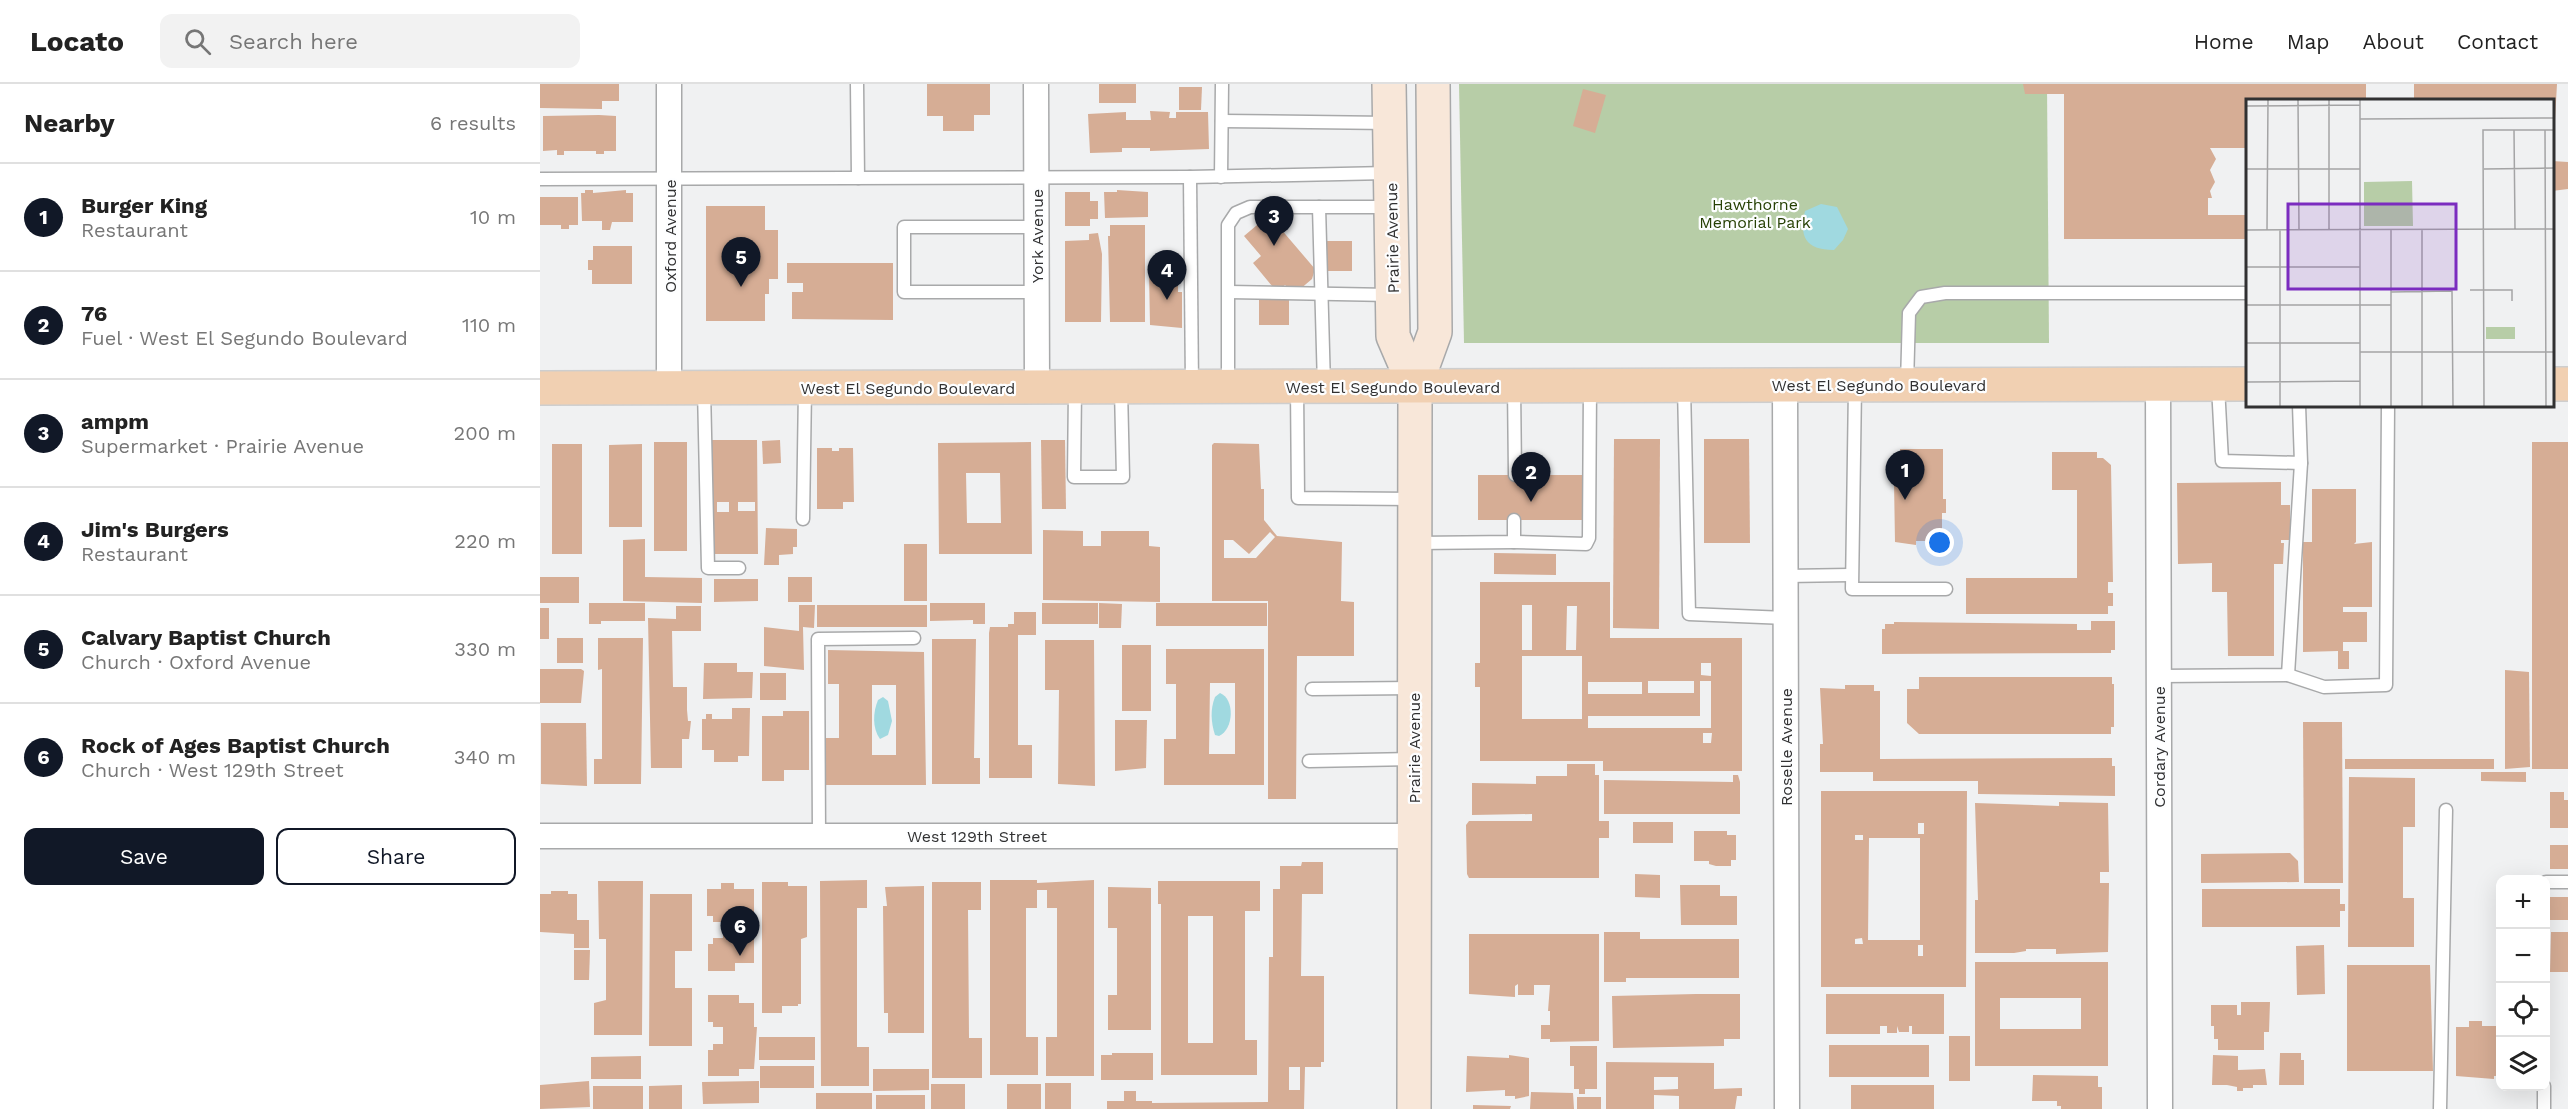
<!DOCTYPE html>
<html lang="en">
<head>
<meta charset="utf-8">
<style>
	:root { --surface:#fff; --page:#f2f2f2; --text:#222; --muted:#767676; --line:#e0e0e0; --accent:#111827 }
	body { margin:0; font-family:"Work Sans",sans-serif; background:var(--page); color:var(--text) }
	.controls { position:absolute; right:18px; bottom:18px; display:grid; overflow:hidden; border-radius:12px; box-shadow:0 6px 24px #0002 }
	.controls button { width:54px; height:54px; display:grid; place-items:center; padding:0; border:0; border-bottom:2px solid var(--line); background:var(--surface); color:var(--text); font:30px sans-serif }
	.you { position:absolute; left:1400px; top:459px; width:21px; height:21px; margin:-15px; border:4px solid #fff; border-radius:50%; background:#1a73e8; box-shadow:0 0 0 9px #1a73e833 }
	.badge { display:grid; place-items:center; width:39px; height:39px; border-radius:50%; background:var(--accent); color:#fff; font-size:20px; font-weight:700 }
	.pin { position:absolute; translate:-50% -50px; filter:drop-shadow(0 2px 3px #0008) }
	.pin::after { content:''; position:absolute; top:32px; width:21px; height:18px; background:inherit; clip-path:polygon(0 0,100% 0,50% 100%) }
	.list { margin:0; padding:0; list-style:none }
	h2 { display:flex; justify-content:space-between; align-items:center; height:78px; margin:0; padding:0 24px; font-size:26px }
	h2 small { font-size:20px; font-weight:400; color:var(--muted) }
	.list li { display:grid; grid-template-columns:39px 1fr auto; gap:18px; align-items:center; box-sizing:border-box; height:108px; padding:0 24px; border-top:2px solid var(--line) }
	.list b { display:block; font-size:22px; white-space:nowrap }
	.list p { margin:0; font-size:20px; white-space:nowrap; color:var(--muted) }
	.list em { font-size:20px; font-style:normal; color:var(--muted) }
	.actions { display:flex; gap:12px; padding:18px 24px }
	.actions a { flex:1; padding:14px 0; border:2px solid var(--accent); border-radius:12px; text-align:center; font-size:21px; color:var(--accent) }
	.actions .main { background:var(--accent); color:#fff }
	.icon { flex:none; width:33px; height:33px; fill:none; stroke:currentColor; stroke-width:2; stroke-linecap:round; stroke-linejoin:round }
	.map { position:relative; flex:none; width:2028px; height:1025px; overflow:hidden }
	header { display:flex; align-items:center; gap:36px; box-sizing:border-box; height:84px; padding:0 30px; background:var(--surface); border-bottom:2px solid var(--line) }
	header strong { font-size:28px }
	nav { display:flex; gap:33px; margin-inline-start:auto; font-size:21px }
	.search { width:420px; height:54px; background:var(--page); display:flex; align-items:center; gap:15px; box-sizing:border-box; padding:0 21px; border-radius:12px; color:var(--muted); font-size:22px }
	main { display:flex }
	aside { flex:1; background:var(--surface) }
	.map>svg:first-child { display:block }
</style>
</head>
<body>
<header>
<strong>Locato</strong>
<div class="search"><svg class="icon" aria-label="search" viewBox="0 0 24 24"><circle cx="10" cy="10" r="6"/><path d="M15 15l6 6"/></svg>Search here</div>
<nav><a>Home</a><a>Map</a><a>About</a><a>Contact</a></nav>
</header>
<main>
<aside>
<h2>Nearby<small>6 results</small></h2>
<ul class="list">
<li><span class="badge">1</span><div><b>Burger King</b><p>Restaurant</p></div><em>10 m</em></li>
<li><span class="badge">2</span><div><b>76</b><p>Fuel · West El Segundo Boulevard</p></div><em>110 m</em></li>
<li><span class="badge">3</span><div><b>ampm</b><p>Supermarket · Prairie Avenue</p></div><em>200 m</em></li>
<li><span class="badge">4</span><div><b>Jim's Burgers</b><p>Restaurant</p></div><em>220 m</em></li>
<li><span class="badge">5</span><div><b>Calvary Baptist Church</b><p>Church · Oxford Avenue</p></div><em>330 m</em></li>
<li><span class="badge">6</span><div><b>Rock of Ages Baptist Church</b><p>Church · West 129th Street</p></div><em>340 m</em></li>
</ul>
<div class="actions"><a class="main">Save</a><a>Share</a></div>
</aside>
<div class="map">
<svg width="2028" height="1025" viewBox="0 0 2028 1025">
	<rect width="100%" height="100%" fill="#f0f1f2"/>
	<path fill="#b7cda7" d="M919,0H1507L1509,259H924Z"/>
	<g fill="#a0d9e0">
		<path d="M1281,120L1297,123L1308,145L1303,156L1294,166C1265,166 1259,152 1265,127Z"/>
		<path d="M680,609C695,615 694,645 679,652L675,651C671,638 670,626 675,613Z"/>
		<path d="M343,613L348,617L352,637L348,651L340,655C332,644 333,628 338,616Z"/>
	</g>
	<g fill="#d6ad95" fill-rule="evenodd">
		<path d="M0,0H79V17H62V25L0,24Z"/>
		<path d="M387,0H450V31H434V47H403V32H387Z"/>
		<rect x="559" y="0" width="37" height="19"/>
		<path d="M1483,0H1826V16H1707V64H1670L1676,75L1670,86L1675,98L1670,107L1672,114H1668V131H1707V155H1524V10H1485Z"/>
		<path d="M1874,0H2017L2013,72L2012,16H1874Z"/>
		<path d="M639,3H662L661,26H639Z"/>
		<path d="M1043,5L1066,11L1055,49L1033,42Z"/>
		<path d="M610,27L630,28L629,34H636V28H668L669,65L610,67V64H582V68L550,69L548,30L586,28V36H611Z"/>
		<path d="M59,31L76,32V67H64V70H56V67H24V71H17V66L3,67V32Z"/>
		<path d="M2012,77L2028,78V105L2012,107Z"/>
		<path d="M45,106H53V109L86,106V109H93V138H72L70,146H62V137H42L41,109H45Z"/>
		<path d="M577,106L608,108V133L565,134L564,108H577Z"/>
		<path d="M525,108H550V117H558V135H550V142H525Z"/>
		<path d="M0,113H38V141H29V145H21V141H0Z"/>
		<path d="M166,122H225V146H238V195H229V210H225V237H166Z"/>
		<path d="M729,131L775,185L772,195L759,206L749,205L745,201L737,208L713,179L721,172L704,152Z"/>
		<path d="M570,141H605V238H570L568,152H570Z"/>
		<path d="M558,149L562,170L561,238H525V157L549,156V150Z"/>
		<rect x="784" y="157" width="28" height="30"/>
		<path d="M53,162H92V200H52V186H48V176H53Z"/>
		<path d="M247,179H353V236L252,235V208H263V199H247Z"/>
		<path d="M609,189H638V208H642V244L610,241Z"/>
		<rect x="719" y="213" width="30" height="28"/>
		<path d="M1074,355H1120L1119,545L1073,544Z"/>
		<path d="M1164,355H1209L1210,459H1164Z"/>
		<path d="M171,356H217L218,470H172ZM177,418H189V428H177ZM198,418H215V427H198Z"/>
		<path d="M240,356L241,379L223,380L222,357Z"/>
		<path d="M501,356H525L526,425H502Z"/>
		<rect x="114" y="358" width="33" height="109"/>
		<path d="M491,358L492,470H399L398,359ZM426,389H460L461,439H427Z"/>
		<rect x="1992" y="358" width="36" height="327"/>
		<path d="M674,359L719,360L721,405H724V436L737,452L802,458L801,517L814,518V572H757L756,715H728V517H672V361ZM730,448L735,453L716,474H684V456H693L709,470Z"/>
		<rect x="12" y="360" width="30" height="110"/>
		<path d="M102,360V443H69V361Z"/>
		<path d="M277,364H292V367H299V364H313L314,418H303V425H277Z"/>
		<path d="M1360,365H1403V415H1406V429H1402V457H1376V461L1355,458L1354,397H1360Z"/>
		<path d="M1512,368H1557V374H1563L1571,381L1573,498H1568V509H1573V522H1568V530H1426V494H1537V406H1512Z"/>
		<rect x="938" y="391" width="104" height="45"/>
		<path d="M1741,398V421H1750V456H1741V459H1744L1743,480H1734V572H1688L1687,508H1672V479L1638,480L1637,399Z"/>
		<path d="M1772,405H1816V458L1814,460L1832,458V523H1803V528H1827V558H1803V567H1809V585H1798V567L1763,568V458H1772Z"/>
		<path d="M226,444L257,445V463H253V470L239,471V481H224Z"/>
		<path d="M503,446L543,447V462H561V447H609V462L620,463V518L503,516Z"/>
		<path d="M105,455V493L162,494V519L83,517V456Z"/>
		<rect x="364" y="460" width="23" height="57"/>
		<path d="M954,469L1016,470V491L954,490Z"/>
		<rect x="0" y="493" width="39" height="26"/>
		<rect x="248" y="493" width="24" height="25"/>
		<path d="M174,495H218V517L174,518Z"/>
		<path d="M940,498H1070V554H1202V687H1063V677H940V603H935V579H940ZM982,521H992V566H982ZM1027,522H1037L1036,566H1026ZM982,572H1042V635H982ZM1161,579H1171V592L1161,591ZM1108,597H1154V609H1108ZM1160,597H1171V644H1048V632H1160ZM1048,598H1102V610H1048ZM1163,649H1172L1171,659H1163Z"/>
		<path d="M49,519H105V537H61V540H49Z"/>
		<path d="M390,519H445V540H433V536L390,537Z"/>
		<rect x="502" y="519" width="56" height="21"/>
		<path d="M559,519L582,520L581,544H559Z"/>
		<rect x="616" y="519" width="111" height="23"/>
		<path d="M259,521H275L274,544L263,543L264,586L224,582V543L259,547Z"/>
		<rect x="277" y="521" width="110" height="22"/>
		<path d="M136,522H161V547H132L133,603H147V626L148,637H151L149,655H142V684H111L108,534L136,535Z"/>
		<rect x="0" y="524" width="9" height="31"/>
		<path d="M474,528H496V551H478V661H492V694H449V549L450,543H468V540H474Z"/>
		<path d="M1551,537H1575V566H1571V569L1342,570V545H1345V540H1354V538L1537,540V546H1551Z"/>
		<rect x="17" y="554" width="26" height="25"/>
		<path d="M58,554H103L101,700H54V675H62V585L58,586Z"/>
		<path d="M392,555H436L434,674H440V700H392Z"/>
		<path d="M505,556H554L555,702L518,700L519,606H505Z"/>
		<rect x="582" y="561" width="29" height="66"/>
		<path d="M626,565H724V701H624V655H636V600H626ZM670,599H695V670H669Z"/>
		<path d="M288,566L384,568L386,701H285V654H299V600H288ZM332,601H356V671H332Z"/>
		<path d="M164,579H197V588H213L212,614L163,615Z"/>
		<path d="M0,585H41L44,587L41,619H0Z"/>
		<path d="M1965,586L1989,588L1990,683L1965,685Z"/>
		<rect x="220" y="589" width="26" height="27"/>
		<path d="M1379,593H1572V600H1574V643H1571V650H1379L1367,639V605H1379Z"/>
		<path d="M1305,601H1334V607H1340V675L1572,674V682H1575V712L1438,710V697H1333V688H1280V660H1283L1280,604L1305,605Z"/>
		<path d="M192,624H210L209,672H198V678H174V666H162V635H166V630H172V635H192Z"/>
		<path d="M243,627H269V686H244V697H222V632H243Z"/>
		<path d="M575,636H607L606,684L575,687Z"/>
		<path d="M1763,638H1802L1803,799H1764Z"/>
		<path d="M1,639H46L47,702L1,700Z"/>
		<rect x="1805" y="675" width="149" height="10"/>
		<path d="M1027,680H1055V691H1059V737H1069V754H1059V794H929L927,790L926,741L929,737H992V730L932,731V699L996,700V692H1027Z"/>
		<path d="M1941,688H1986V698L1941,697Z"/>
		<path d="M1193,691H1198L1200,698V730H1064V696L1193,698Z"/>
		<path d="M1809,693L1875,694V743H1863V814H1874V863H1808Z"/>
		<path d="M1281,707H1427L1426,903H1281ZM1378,739H1384V750H1378ZM1315,751H1323V756H1315ZM1329,754H1380V856H1328ZM1322,854L1323,860H1315V855ZM1378,861H1383V872H1378Z"/>
		<path d="M2010,708H2024V716H2028V744H2010Z"/>
		<path d="M1519,718L1568,719L1569,788H1560V799H1569L1568,868L1516,870V865H1486V867L1474,869H1435V816H1438L1435,719L1519,722Z"/>
		<rect x="1093" y="738" width="40" height="21"/>
		<path d="M1154,747H1187V751H1196V776H1191V782H1176L1169,780V777H1154Z"/>
		<rect x="2010" y="761" width="18" height="24"/>
		<path d="M1750,769L1758,777L1759,798L1661,799V770Z"/>
		<path d="M762,778H783V810H762L761,892H784V978H781V983H765L764,1025H567V1017H584V1007H596V1017H612V1019L728,1018L729,873H733V805H740V782H761ZM749,983H760V1006H749Z"/>
		<path d="M1095,790L1120,791V814L1095,813Z"/>
		<path d="M327,796V824H317V963H329V1002H281L280,797Z"/>
		<path d="M450,796H497V799L554,796V992H506V953H517V824H507V806H497V824H486V953H498V991H450Z"/>
		<path d="M58,797H103L102,951H54V919L66,916V855H59Z"/>
		<path d="M618,797H720V827H705V956H717V991H621V820H618ZM648,832H673V959H648Z"/>
		<path d="M222,798H248V802H267V853L261,855V920H258V922H242V929H222Z"/>
		<path d="M392,798H441V826H428L429,954H442V994H392Z"/>
		<path d="M181,799H194V805H214V837H217V852H214V879H195V887H168V860H173V854H183V838H173V832H167V805H181Z"/>
		<path d="M1140,801H1180V812H1197V841H1141Z"/>
		<path d="M384,802V949H348V929H344L343,822H347L345,803Z"/>
		<path d="M568,803L611,804V946H568V911H577V844H568Z"/>
		<path d="M1662,805H1800V820H1805V827H1800V843H1662Z"/>
		<path d="M11,807H28V810H37V836H49V864H34V850L0,848V810H11Z"/>
		<path d="M110,810H152V867H135V904H152V962H109Z"/>
		<rect x="2010" y="813" width="18" height="23"/>
		<path d="M1064,848H1100V855H1199V894H1086V898H1064Z"/>
		<path d="M2011,848H2028V888H2010Z"/>
		<path d="M929,850H1059V957L1010,958V955H1001V941H1010V927H1008L1010,901H994V911H978V900L975,902V913L929,910Z"/>
		<path d="M1784,861L1785,910L1757,911L1756,862Z"/>
		<path d="M34,866H50L49,896H34Z"/>
		<path d="M1435,878H1568V982H1435ZM1460,914H1541V945H1460Z"/>
		<path d="M1807,881H1890L1893,987H1807Z"/>
		<path d="M1156,910H1200V955H1184V962L1073,964L1072,912Z"/>
		<path d="M1286,910H1404V950H1372V942H1369V948H1359L1357,942V949H1347V942H1340V950H1286Z"/>
		<path d="M168,911H199V919H214V943H217L214,985H199V992H168V966H173V960H183V943H173V938H168Z"/>
		<path d="M1701,918H1730L1729,948H1724V966H1678V955H1674V942H1671V921H1697V931H1701Z"/>
		<path d="M1958,924H1960L1958,992H1954V995L1916,992V943H1929V937H1942V942H1957Z"/>
		<rect x="1409" y="952" width="21" height="45"/>
		<rect x="219" y="953" width="56" height="23"/>
		<rect x="1289" y="961" width="100" height="32"/>
		<path d="M1030,962H1057V1005H1045V1010H1039V1005H1034V982H1030Z"/>
		<path d="M572,969H613V996H561V971H572Z"/>
		<path d="M1740,969H1761V976H1764V1001H1739Z"/>
		<path d="M969,971L989,974V1012L975,1015V1012H965V1006L926,1008L927,972L969,974Z"/>
		<path d="M1673,971L1698,972V986L1725,985L1727,1001H1713V1004H1703V1007H1697V1003L1687,1001H1672Z"/>
		<path d="M101,972V995H51V973Z"/>
		<path d="M1066,978L1174,979V1005L1202,1004V1012H1197L1195,1025H1139V1012L1114,1011V1025H1066ZM1114,993H1138V1005L1114,1006Z"/>
		<rect x="220" y="982" width="54" height="22"/>
		<path d="M333,985H389V1006L333,1007Z"/>
		<path d="M1493,991L1558,992V1003H1562V1025H1521V1022H1517V1017H1492Z"/>
		<path d="M49,997L50,1023L0,1025V1001Z"/>
		<path d="M219,997V1019L163,1020L162,998Z"/>
		<rect x="505" y="999" width="26" height="26"/>
		<rect x="391" y="1000" width="34" height="25"/>
		<rect x="467" y="1000" width="34" height="25"/>
		<path d="M142,1001V1025H109V1002Z"/>
		<rect x="1311" y="1001" width="83" height="24"/>
		<rect x="53" y="1002" width="50" height="23"/>
		<path d="M991,1008L1033,1009L1034,1025H990Z"/>
		<rect x="276" y="1009" width="56" height="16"/>
		<rect x="336" y="1011" width="49" height="14"/>
		<rect x="1037" y="1013" width="24" height="12"/>
		<path d="M933,1021L971,1022L970,1025H933Z"/>
	</g>
	<g fill="none" stroke-linecap="round" stroke-linejoin="round">
		<g stroke="#a8a9aa" stroke-width="15">
			<g id="service">
				<path d="M317,0L318,94"/>
				<path d="M682,37L849,39"/>
				<path d="M650,93L652,302"/>
				<path d="M681,93L682,0"/>
				<path d="M0,95L650,93L848,89"/>
				<path d="M779,123L784,302"/>
				<path d="M497,143H364V208H497"/>
				<path d="M689,208L850,211"/>
				<path d="M1367,300L1369,229L1381,213L1405,209H1707"/>
				<path d="M688,302V141L696,129L710,123H850"/>
				<path d="M974,302L975,391"/>
				<path d="M1678,302L1682,377L1761,379L1759,321"/>
				<path d="M1144,303L1149,530L1246,534"/>
				<path d="M1315,303L1312,505H1406"/>
				<path d="M757,304L758,414L874,415"/>
				<path d="M164,305L168,484H199"/>
				<path d="M535,305L534,393H583L581,305"/>
				<path d="M263,435L265,305"/>
				<path d="M974,458L1046,460L1049,454L1050,304"/>
				<path d="M876,459L974,458V436"/>
				<path d="M1246,492L1310,491"/>
				<path d="M1748,591L1784,603L1846,601L1848,321"/>
				<path d="M1619,592L1748,591L1761,379"/>
				<path d="M772,605L873,604"/>
				<path d="M769,677L873,675"/>
				<path d="M279,752L278,555L374,554"/>
				<path d="M2006,798H2028"/>
				<path d="M1900,1025L1906,726"/>
				<path d="M2004,1025V1002"/>
			</g>
		</g>
		<g stroke="#a8a9aa" stroke-width="27">
			<g id="minor">
				<path d="M129,0V304"/>
				<path d="M496,0L497,304"/>
				<path d="M1618,301L1620,1025"/>
				<path d="M1245,302L1247,1025"/>
				<path d="M0,752H874"/>
			</g>
		</g>
		<g stroke="#a8a9aa" stroke-width="36">
			<g id="secondary">
				<path d="M849,0L853,252L875,303"/>
				<path d="M874,1025L875,303L895,248L893,0"/>
			</g>
		</g>
		<g stroke="#cecece" stroke-width="36">
			<g id="primary">
				<path d="M2012,300H2028"/>
				<path d="M0,304L1707,300"/>
			</g>
		</g>
		<use href="#service" stroke="#fff" stroke-width="12"/>
		<use href="#minor" stroke="#fff" stroke-width="24"/>
		<use href="#secondary" stroke="#f8e7d9" stroke-width="33"/>
		<use href="#primary" stroke="#f1d0b2" stroke-width="33"/>
	</g>
	<g text-anchor="middle" stroke-width="4.5" stroke-linejoin="round" paint-order="stroke">
		<g font-size="16" fill="#264004" stroke="#fdfeff">
			<text x="1215" y="126">Hawthorne<tspan x="1215" dy="18">Memorial Park</tspan></text>
		</g>
		<g font-size="16" fill="#313132" stroke="#fdfeff">
			<text transform="translate(130 152) rotate(-90)" y="6">Oxford Avenue</text>
			<text transform="translate(497 152) rotate(-90)" y="6">York Avenue</text>
			<text transform="translate(852 154) rotate(-91)" y="6">Prairie Avenue</text>
			<text x="1339" y="307">West El Segundo Boulevard</text>
			<text x="853" y="309">West El Segundo Boulevard</text>
			<text x="368" y="310">West El Segundo Boulevard</text>
			<text transform="translate(1246 663) rotate(-90)" y="6">Roselle Avenue</text>
			<text transform="translate(1619 663) rotate(-90)" y="6">Cordary Avenue</text>
			<text transform="translate(874 664) rotate(-90)" y="6">Prairie Avenue</text>
			<text x="437" y="758">West 129th Street</text>
		</g>
	</g>
	<g transform="translate(1706 15)">
		<rect width="308" height="308" fill="#f0f1f2"/>
		<path d="M166,82L167,127H118V83ZM240,228H269V240H240Z" fill="#b7cda7"/>
		<path fill="none" stroke="#a4a4a5" stroke-width="1.5" d="M52,1L53,131M83,1V130M114,1V307M0,7L114,6M114,20L308,19M114,21V56M268,31L269,130M299,31L300,307M0,70H114M238,70L308,69M145,130V307M176,130V307M0,131L308,130M21,131L22,1M0,168H114M224,191H266V202M145,193L206,192L207,307M0,206H145M0,244H114M114,253H308M0,283L114,282M34,307V131M238,307L237,31H308"/>
		<path fill="#7b2cbf" fill-opacity="0.15" stroke="#7b2cbf" stroke-width="3" d="M42,105H210V190H42Z"/>
		<rect width="308" height="308" fill="none" stroke="#313132" stroke-width="3"/>
	</g>
</svg>
<div class="controls">
<button>+</button>
<button>−</button>
<button><svg class="icon" aria-label="locate" viewBox="0 0 24 24"><circle cx="12" cy="12" r="6"/><path d="M12 2v4M12 18v4M2 12h4M18 12h4"/></svg></button>
<button><svg class="icon" aria-label="layers" viewBox="0 0 24 24"><path d="M12 4l9 5-9 5-9-5zM3 14l9 5 9-5"/></svg></button>
</div>
<div class="you"></div>
<div class="pin badge" style="left:1365px;top:416px">1</div>
<div class="pin badge" style="left:991px;top:418px">2</div>
<div class="pin badge" style="left:734px;top:162px">3</div>
<div class="pin badge" style="left:627px;top:216px">4</div>
<div class="pin badge" style="left:201px;top:203px">5</div>
<div class="pin badge" style="left:200px;top:872px">6</div>
</div>
</main>
</body>
</html>
